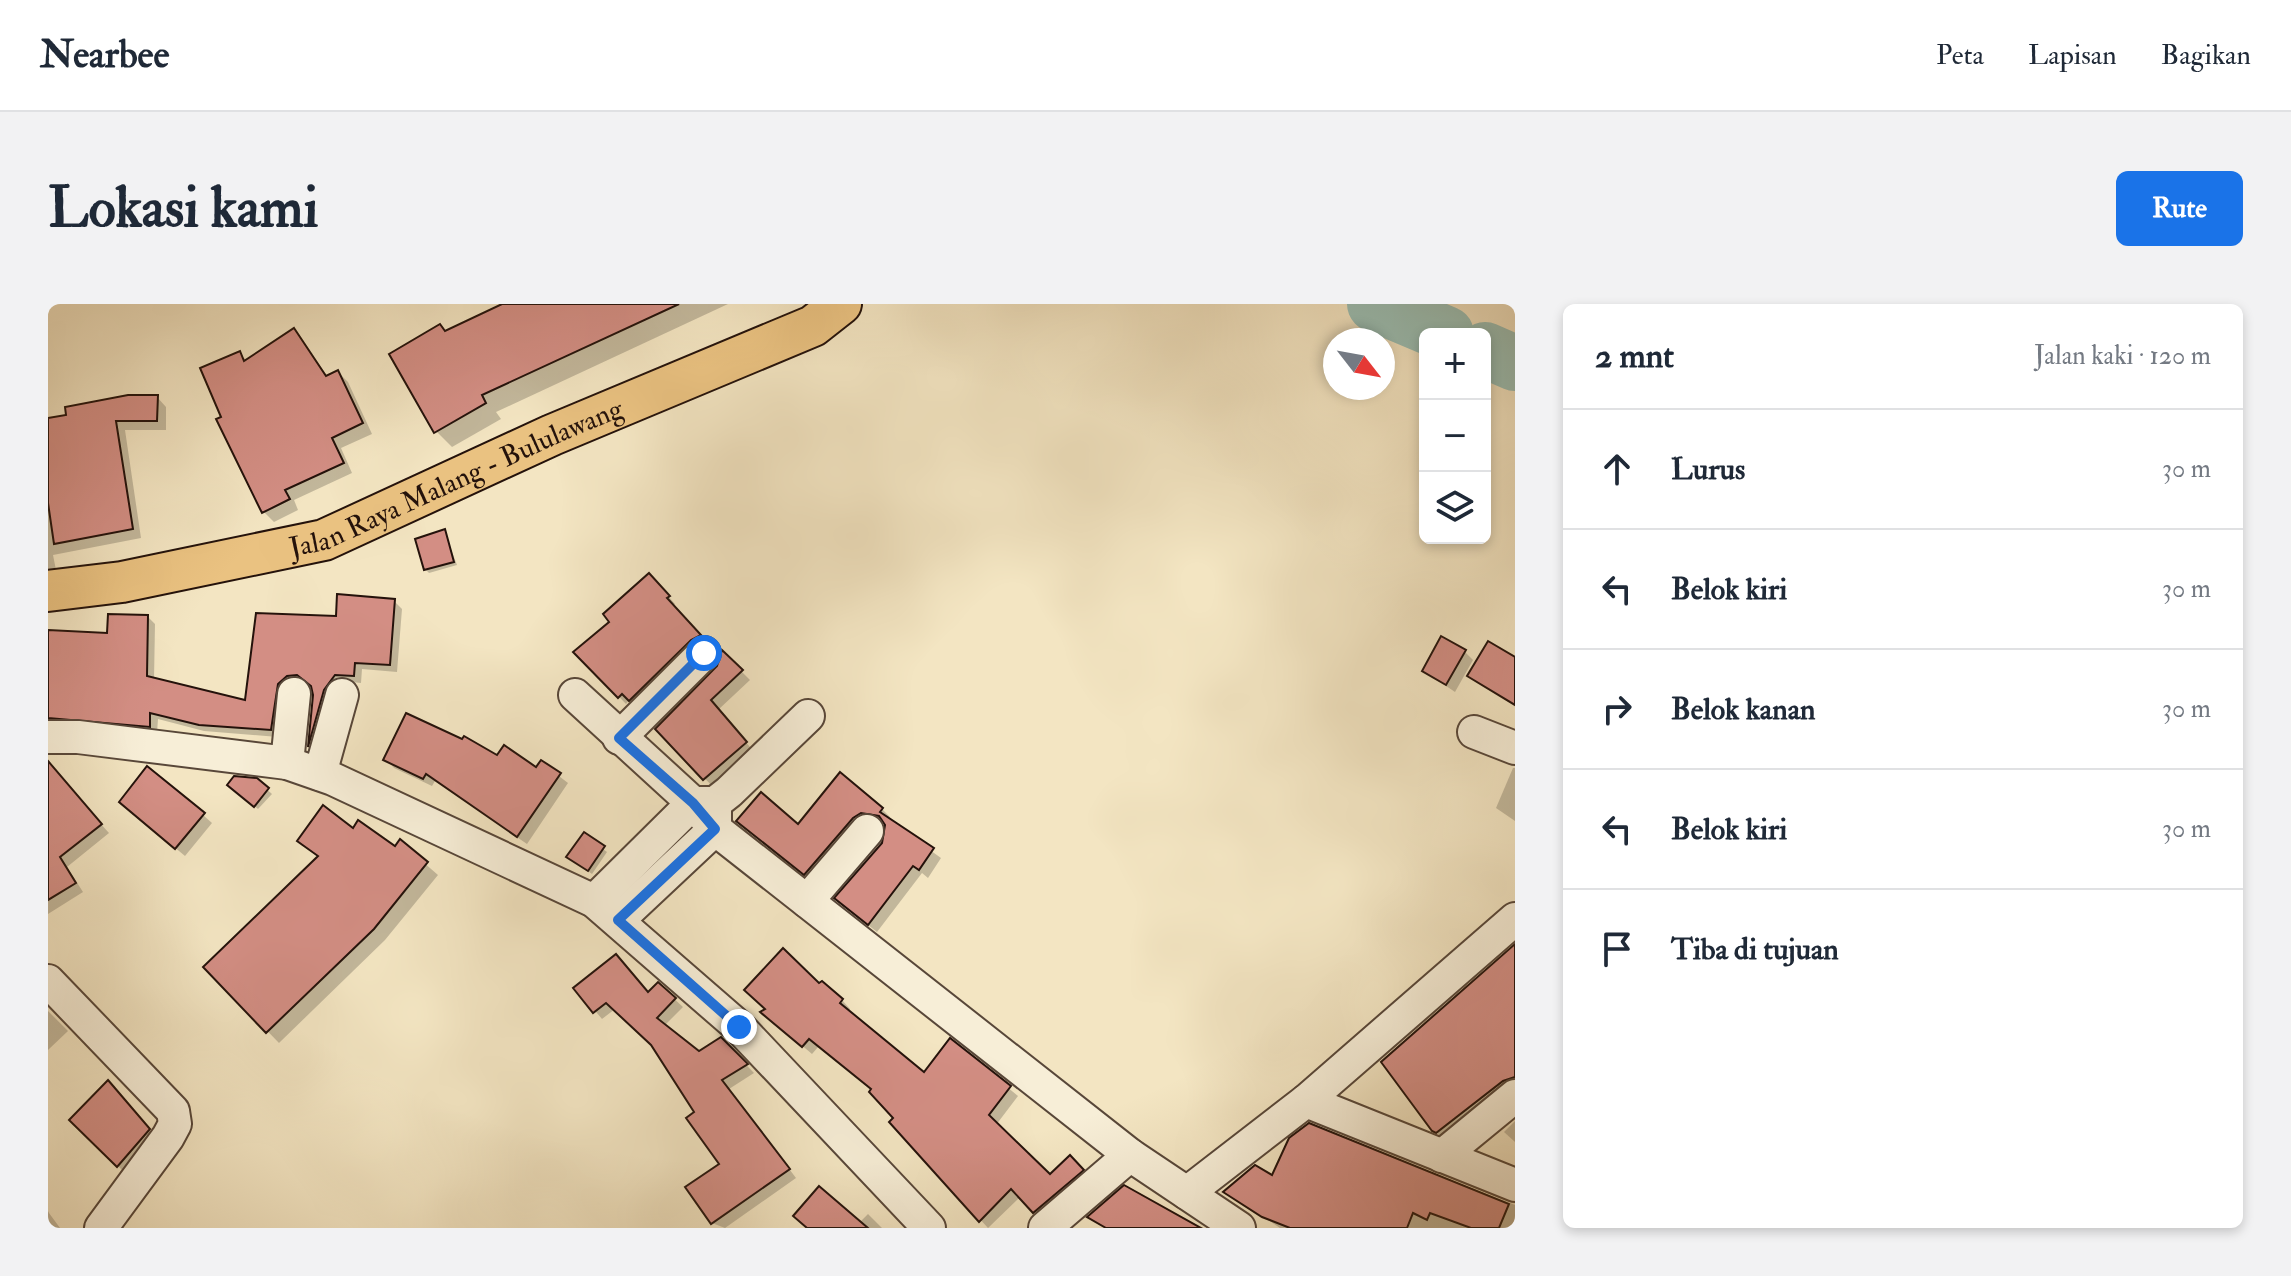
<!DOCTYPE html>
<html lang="id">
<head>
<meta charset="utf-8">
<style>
	:root { --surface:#fff; --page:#f2f2f3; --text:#1f2937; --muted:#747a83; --line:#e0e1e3; --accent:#1a73e8 }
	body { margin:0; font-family:"IM FELL Double Pica",serif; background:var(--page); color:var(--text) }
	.controls { position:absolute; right:24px; top:24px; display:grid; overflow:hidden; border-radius:12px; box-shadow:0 4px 12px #0003 }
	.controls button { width:72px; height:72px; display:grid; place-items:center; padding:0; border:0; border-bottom:2px solid var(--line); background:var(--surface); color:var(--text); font:40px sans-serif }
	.compass { position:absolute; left:1275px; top:24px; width:72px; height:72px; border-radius:50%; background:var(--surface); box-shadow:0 4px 12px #0003; rotate:121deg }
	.stop { position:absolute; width:24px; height:24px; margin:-18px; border:6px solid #1a73e8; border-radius:50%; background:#fff }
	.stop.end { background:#1a73e8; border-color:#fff; box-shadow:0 2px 8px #0008 }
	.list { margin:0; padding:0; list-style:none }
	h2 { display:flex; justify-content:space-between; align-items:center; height:104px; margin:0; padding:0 32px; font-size:34px }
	h2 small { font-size:26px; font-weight:400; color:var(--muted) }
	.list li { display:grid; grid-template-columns:52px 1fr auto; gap:24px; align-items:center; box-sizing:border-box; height:120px; padding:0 32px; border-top:2px solid var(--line) }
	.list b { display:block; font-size:30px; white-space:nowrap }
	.list em { font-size:26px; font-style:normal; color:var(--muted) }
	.icon { flex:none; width:44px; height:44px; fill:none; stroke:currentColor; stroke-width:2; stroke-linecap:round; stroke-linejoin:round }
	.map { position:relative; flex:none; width:1467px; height:924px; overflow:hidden; border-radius:12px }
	header { display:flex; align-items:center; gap:48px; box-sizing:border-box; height:112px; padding:0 40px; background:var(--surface); border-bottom:2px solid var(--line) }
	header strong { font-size:38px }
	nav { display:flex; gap:44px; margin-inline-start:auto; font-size:28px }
	.intro { display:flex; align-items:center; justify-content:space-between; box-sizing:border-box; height:192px; padding:0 48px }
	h1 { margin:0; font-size:56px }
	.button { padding:20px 36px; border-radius:12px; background:var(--accent); color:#fff; font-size:28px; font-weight:700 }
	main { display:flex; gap:48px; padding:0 48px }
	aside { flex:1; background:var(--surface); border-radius:12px; box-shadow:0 4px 12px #0003 }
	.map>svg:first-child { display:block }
</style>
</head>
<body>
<header>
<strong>Nearbee</strong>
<nav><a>Peta</a><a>Lapisan</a><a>Bagikan</a></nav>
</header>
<div class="intro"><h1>Lokasi kami</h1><a class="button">Rute</a></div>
<main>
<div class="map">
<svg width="1467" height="924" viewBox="0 0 1467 924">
	<rect width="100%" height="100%" fill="#f3e5c2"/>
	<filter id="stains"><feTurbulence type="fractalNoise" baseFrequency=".0025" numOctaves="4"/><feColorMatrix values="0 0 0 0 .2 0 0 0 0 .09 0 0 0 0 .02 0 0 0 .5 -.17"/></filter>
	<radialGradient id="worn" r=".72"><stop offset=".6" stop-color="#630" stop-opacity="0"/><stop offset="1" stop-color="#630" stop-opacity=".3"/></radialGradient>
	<g fill="#0003">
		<path d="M459,0H680L448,108L453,115L404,143L388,127L398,28Z"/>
		<path d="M246,26L280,73L290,68L300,78L324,130L293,144L304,169L246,196L250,206L226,218L216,208L176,114L191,49L199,57Z"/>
		<path d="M109,93L118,103V126H77L93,234L5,251L8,266L0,267V116Z"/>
		<path d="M396,227L409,261L381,269L377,265Z"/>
		<path d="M608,278L627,300L624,303L658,338L589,402L582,395L578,400L528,348Z"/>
		<path d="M346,297L354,305L349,368L314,365L313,379L295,377L268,448L262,443L267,391L265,383L258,378L247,379L230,433L156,427L110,415L109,429L0,415V328L61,332L100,313L107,320L106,376L199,399L289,314Z"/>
		<path d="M1417,348L1425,356L1407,388L1376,367Z"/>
		<path d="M675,349L702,376L670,406L702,443V451L665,483L610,425L671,364Z"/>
		<path d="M1467,355V402L1421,371Z"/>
		<path d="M450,454L489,466L494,459L520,479L479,540L387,477L384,482L346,464L338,455Z"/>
		<path d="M0,462L61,529L19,563L35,588L0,610Z"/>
		<path d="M1465,464H1467V517L1448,504Z"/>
		<path d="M792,471L834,505L842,513L840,516L893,554L880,574L874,569L829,628L797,603L836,540L838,519L823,517L766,578L699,525L750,523Z"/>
		<path d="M208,476L224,490L210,505L185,485Z"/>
		<path d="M82,506L155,511L164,519L137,552Z"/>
		<path d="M305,527L347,545L352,538L390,571L337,636L231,739L157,663L271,554L251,537Z"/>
		<path d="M536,531L559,548L544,570L525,556Z"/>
		<path d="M1467,643V780L1395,835L1386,826Z"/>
		<path d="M610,680L635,703L616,722L650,750L673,735L706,769L681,785L748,874L677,924L664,919L674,860L648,809L605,741L567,705L554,715L528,684L600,690Z"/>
		<path d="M772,682L794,696L802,705L800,708L876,771L903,737L970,792L948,821L1002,873L1022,854L1043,875L995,916L972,893L940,924L844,818L848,814L825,786L771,742L764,750L724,716Z"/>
		<path d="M0,707L20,727L0,746Z"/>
		<path d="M68,788L109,835L78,870L24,816Z"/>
		<path d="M1467,817V838L1456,828Z"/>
		<path d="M1261,821L1467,901V924H1232L1178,888L1225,874Z"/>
		<path d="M0,907L1,909L12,924H0Z"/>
		<path d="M820,910L834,924H761L811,919Z"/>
	</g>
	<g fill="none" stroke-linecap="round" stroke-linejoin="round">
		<g stroke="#9bbfb4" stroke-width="56">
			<path d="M1327,0L1398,30"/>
			<path d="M1437,46L1467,59"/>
		</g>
	</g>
	<g fill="#d38e84" stroke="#24120b" stroke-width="2">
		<path d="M454,0H631L434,91L438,99L386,129L341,50L392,20L397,27Z"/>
		<path d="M246,24L278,72L290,66L315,119L284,134L296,159L237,186L242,195L214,209L168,115L173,113L152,64L192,47L196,57Z"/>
		<path d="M80,91H110L109,117H68L85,225L6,240L0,199V114L18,111L17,103Z"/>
		<path d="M397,225L406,258L376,266L367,235Z"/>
		<path d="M601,269L622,292L619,294L653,331L643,336L581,397L574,390L570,394L525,348L561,318L555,310Z"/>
		<path d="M289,290L347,295L342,361L307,359L306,372L287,371L276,386L260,443L265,391L263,382L249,371L239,372L230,380L223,426L151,421L102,409V423L0,414V326L59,329L60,310L100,311L99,372L197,396L208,309L288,312Z"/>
		<path d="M1393,332L1418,346L1398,381L1374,367Z"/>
		<path d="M1440,337L1467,353V401L1419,372Z"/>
		<path d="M674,346L695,366L663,396L699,438L655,476L607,425L669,362Z"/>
		<path d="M358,409L414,435L416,432L449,451L456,441L488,463L493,456L513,469L469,533L378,470L375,475L335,456Z"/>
		<path d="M0,457L54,520L12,553L28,579L0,596Z"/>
		<path d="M99,462L157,509L127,545L71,498Z"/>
		<path d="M792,468L835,504L832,508L886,544L871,566L865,562L820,621L786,594L834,539L837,521L831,512L813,509L805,514L756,571L688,517L713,488L750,520Z"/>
		<path d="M186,472L209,474L221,484L206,503L179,481Z"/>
		<path d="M275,501L305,524L310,516L347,542L352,535L380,558L326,625L218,729L155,663L270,552L249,537Z"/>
		<path d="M536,528L557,542L540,567L518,553Z"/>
		<path d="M1467,640V773L1455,777L1388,829L1384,827L1333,758Z"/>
		<path d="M735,644L771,679L774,677L795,695L792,699L876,768L902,734L963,782L941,811L1002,870L1022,851L1036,866L985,909L963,885L931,918L841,818L845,814L821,788L823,785L761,735L754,743L712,708L717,705L696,686Z"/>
		<path d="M568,650L600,688L610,678L628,694L609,714L651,747L673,733L700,760L674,776L742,865L663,920L637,883L671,860L638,814L646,808L603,741L558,699L545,709L525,684Z"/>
		<path d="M60,776L102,825L69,863L21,816Z"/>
		<path d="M1261,819L1461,900L1451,924H1423L1382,909L1379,916L1365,909L1359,924H1242L1214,913L1175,888L1207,861L1224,871L1241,834Z"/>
		<path d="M1076,881L1153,924H1058L1039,913Z"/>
		<path d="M771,882L820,924H759L745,912Z"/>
	</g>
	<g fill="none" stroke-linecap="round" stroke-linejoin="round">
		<g stroke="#584739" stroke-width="36">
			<g id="minor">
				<path d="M527,391L645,499L667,525L1082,851L1191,924"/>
				<path d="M1426,428L1467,444"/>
				<path d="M0,433H30L239,459L285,475L546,597L691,723L881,924"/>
				<path d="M571,434L656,349"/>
				<path d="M239,459L246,390"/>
				<path d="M272,470L294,391"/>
				<path d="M546,597L645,499H667L681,488L760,412"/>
				<path d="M759,597L819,527"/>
				<path d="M570,616L667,525V506"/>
				<path d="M0,677L125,807L127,820L120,833L53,924"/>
				<path d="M1258,797L1467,881"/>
				<path d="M1394,852L1467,792"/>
				<path d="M1139,889L1258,797L1467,615"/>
				<path d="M997,924L1082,851"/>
			</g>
		</g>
		<g stroke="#24120b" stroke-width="44">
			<g id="major">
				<path id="s1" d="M0,287L74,278L276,236L504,131L765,22L793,0"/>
			</g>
		</g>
		<use href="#minor" stroke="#f7eed7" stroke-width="32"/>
		<use href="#major" stroke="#eac281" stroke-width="40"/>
	</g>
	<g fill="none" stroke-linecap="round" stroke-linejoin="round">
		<path stroke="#1a73e8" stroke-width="10" d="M656,349L571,434L645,499L667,525L570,616L691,723"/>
	</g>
	<g text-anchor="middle" stroke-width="6" stroke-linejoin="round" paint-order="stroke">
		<g font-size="28" fill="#24120b" stroke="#f7eed7">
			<text dy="10" stroke="none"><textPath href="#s1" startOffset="426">Jalan Raya Malang - Bululawang</textPath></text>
		</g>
	</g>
	<rect width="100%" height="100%" filter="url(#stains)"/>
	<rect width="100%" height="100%" fill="url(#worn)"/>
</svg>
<div class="controls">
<button>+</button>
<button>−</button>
<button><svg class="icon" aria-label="layers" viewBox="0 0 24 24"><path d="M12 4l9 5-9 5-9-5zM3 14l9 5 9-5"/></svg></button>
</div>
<svg class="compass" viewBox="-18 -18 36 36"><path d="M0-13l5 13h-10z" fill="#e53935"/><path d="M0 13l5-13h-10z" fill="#747a83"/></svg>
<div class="stop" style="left:656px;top:349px"></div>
<div class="stop end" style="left:691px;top:723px"></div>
</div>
<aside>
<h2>2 mnt<small>Jalan kaki · 120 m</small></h2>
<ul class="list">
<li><svg class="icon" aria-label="ahead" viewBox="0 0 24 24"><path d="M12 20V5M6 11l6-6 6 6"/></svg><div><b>Lurus</b></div><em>30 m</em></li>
<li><svg class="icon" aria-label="left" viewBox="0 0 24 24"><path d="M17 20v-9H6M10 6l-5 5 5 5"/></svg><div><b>Belok kiri</b></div><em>30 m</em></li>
<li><svg class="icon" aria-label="right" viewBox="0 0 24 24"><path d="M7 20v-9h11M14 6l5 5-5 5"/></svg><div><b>Belok kanan</b></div><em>30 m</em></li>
<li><svg class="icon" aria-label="left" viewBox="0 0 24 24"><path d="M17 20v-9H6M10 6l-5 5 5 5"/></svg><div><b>Belok kiri</b></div><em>30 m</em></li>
<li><svg class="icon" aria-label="arrive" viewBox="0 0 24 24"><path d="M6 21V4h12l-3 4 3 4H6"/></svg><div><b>Tiba di tujuan</b></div></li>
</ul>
</aside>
</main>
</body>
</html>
